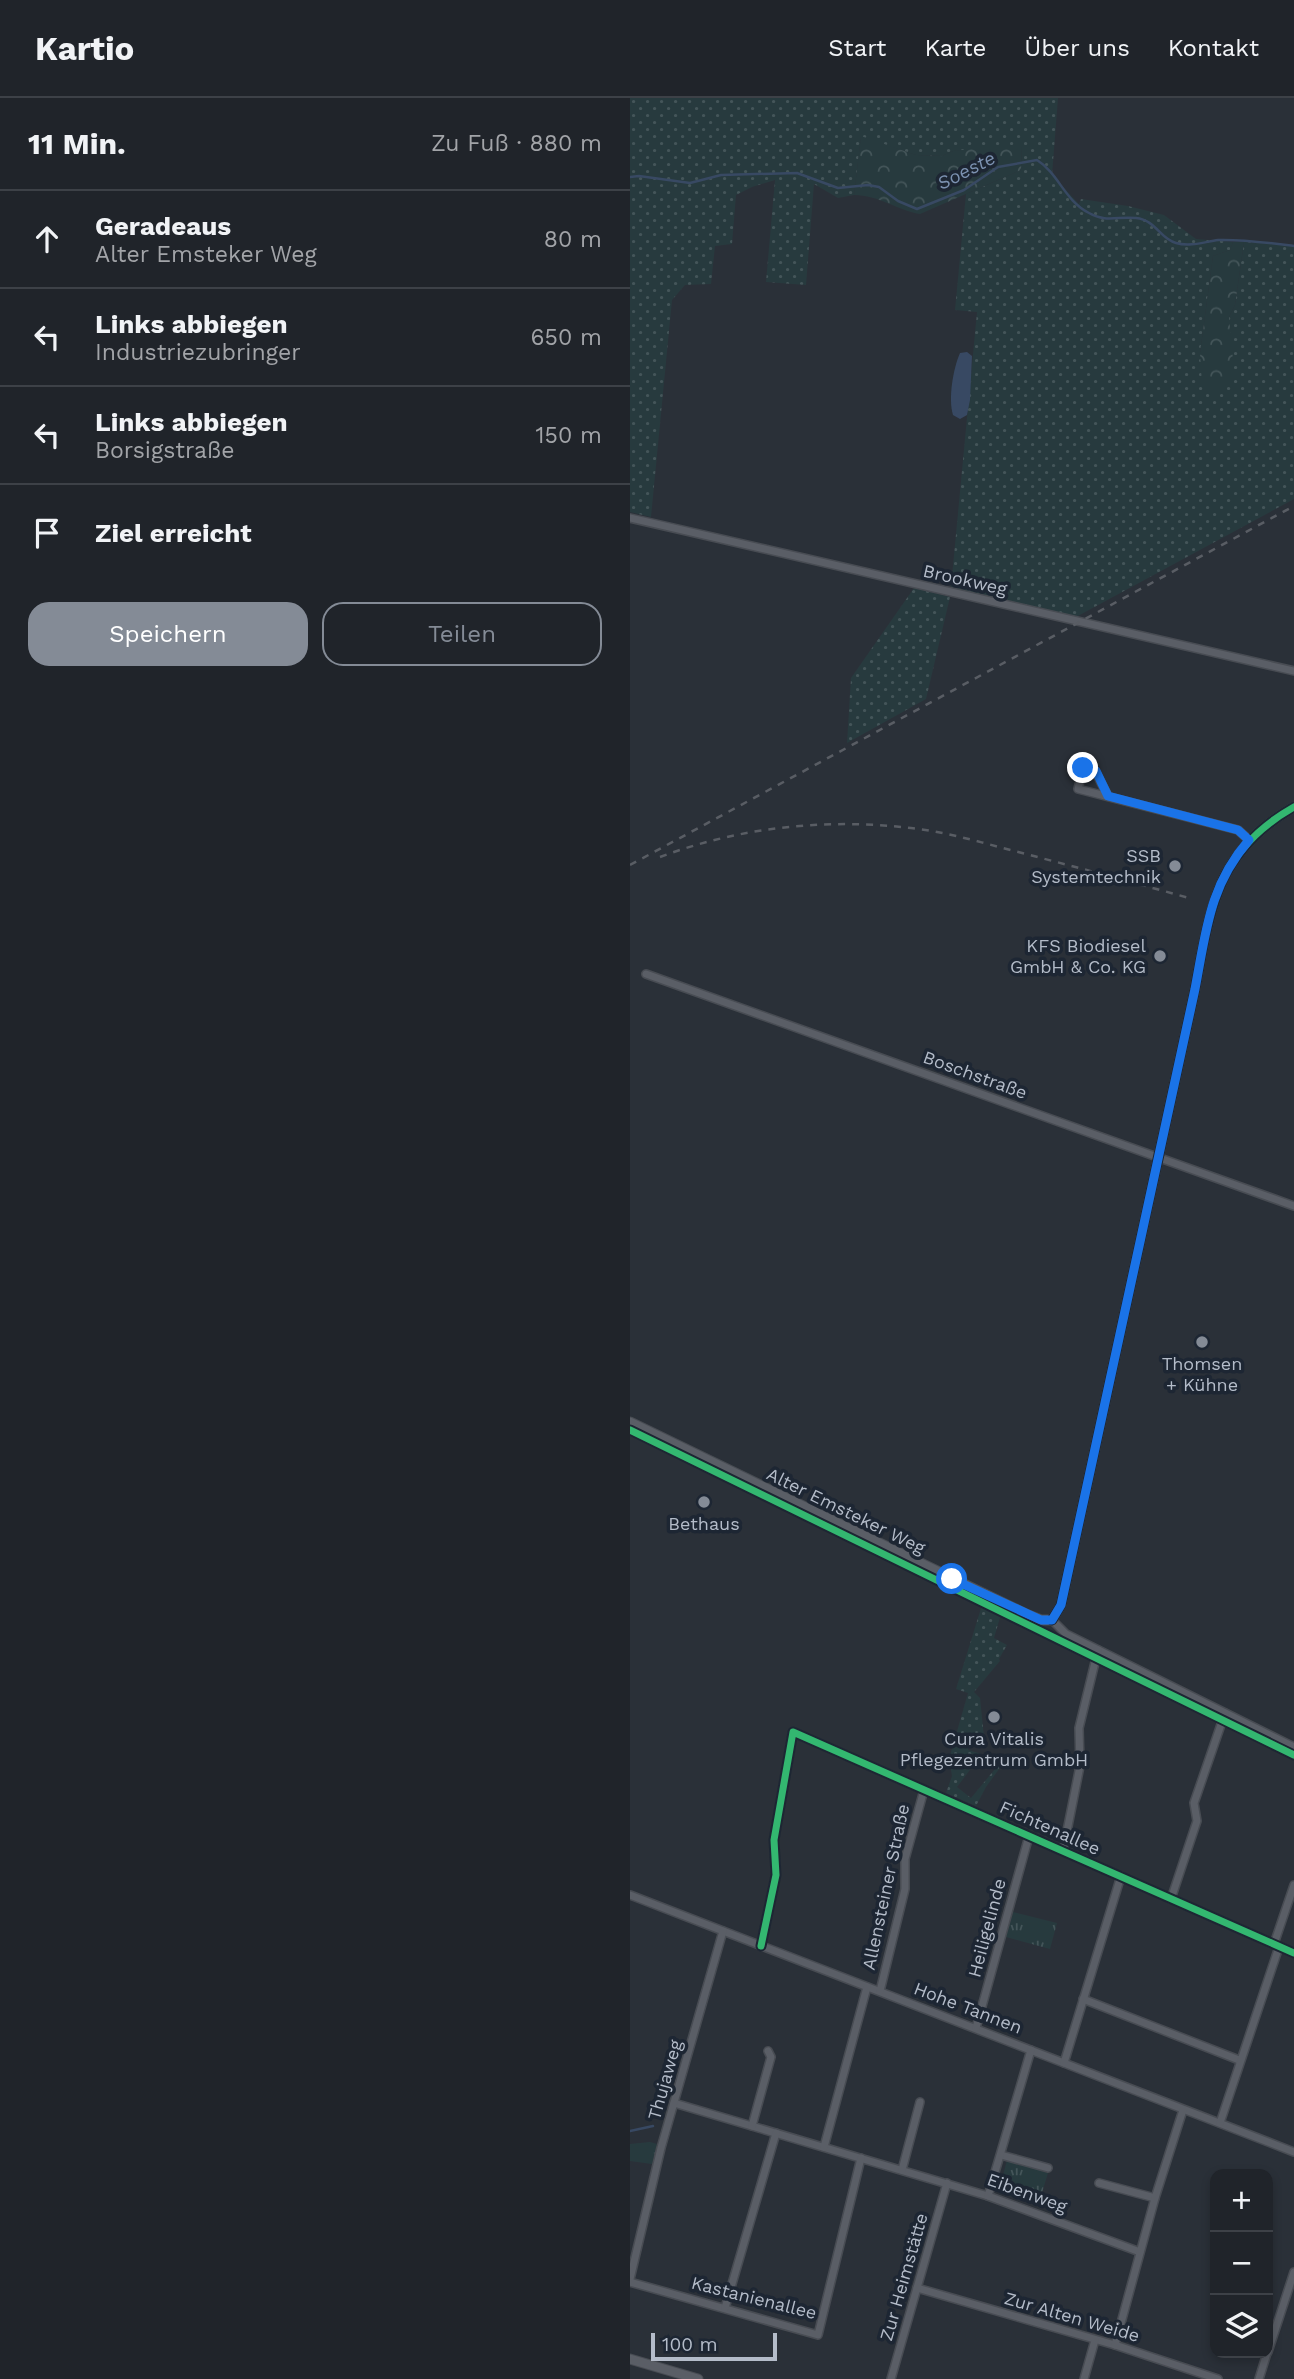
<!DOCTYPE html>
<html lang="de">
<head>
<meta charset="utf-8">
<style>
	:root { --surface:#20242a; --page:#282c32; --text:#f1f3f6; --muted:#a2a4a8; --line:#3d4147; --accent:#848b96 }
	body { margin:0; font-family:"Work Sans",sans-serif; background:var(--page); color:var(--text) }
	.controls { position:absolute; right:21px; bottom:21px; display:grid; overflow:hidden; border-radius:14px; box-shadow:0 4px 10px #0003 }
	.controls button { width:63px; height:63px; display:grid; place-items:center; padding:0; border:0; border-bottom:2px solid var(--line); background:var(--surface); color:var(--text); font:35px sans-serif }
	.scale { position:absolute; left:21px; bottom:18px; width:126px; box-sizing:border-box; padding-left:7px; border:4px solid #b4bcc9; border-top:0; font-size:19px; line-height:24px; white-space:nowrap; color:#b4bcc9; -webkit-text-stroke:5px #1d2633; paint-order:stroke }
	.stop { position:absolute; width:21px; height:21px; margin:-16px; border:5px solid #1a73e8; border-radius:50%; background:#fff }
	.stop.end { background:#1a73e8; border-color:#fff; box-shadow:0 2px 7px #0008 }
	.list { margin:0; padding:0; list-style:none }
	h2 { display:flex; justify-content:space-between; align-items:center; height:91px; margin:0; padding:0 28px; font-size:30px }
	h2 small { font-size:23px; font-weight:400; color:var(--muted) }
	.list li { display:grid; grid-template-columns:46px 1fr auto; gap:21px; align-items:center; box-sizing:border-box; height:98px; padding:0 28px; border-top:2px solid var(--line) }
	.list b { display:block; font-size:26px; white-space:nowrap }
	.list p { margin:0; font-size:23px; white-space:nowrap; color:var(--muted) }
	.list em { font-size:23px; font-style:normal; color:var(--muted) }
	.actions { display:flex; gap:14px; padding:21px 28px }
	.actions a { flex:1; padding:16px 0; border:2px solid var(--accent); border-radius:21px; text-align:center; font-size:24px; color:var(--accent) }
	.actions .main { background:var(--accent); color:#fff }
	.icon { flex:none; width:38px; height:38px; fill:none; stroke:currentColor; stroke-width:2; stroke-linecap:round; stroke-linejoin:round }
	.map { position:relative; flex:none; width:664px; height:2281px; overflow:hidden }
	header { display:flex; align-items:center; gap:42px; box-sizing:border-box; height:98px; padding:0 35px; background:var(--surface); border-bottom:2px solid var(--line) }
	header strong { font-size:33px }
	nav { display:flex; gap:38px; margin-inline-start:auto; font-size:24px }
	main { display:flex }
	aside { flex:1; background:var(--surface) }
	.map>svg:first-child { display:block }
</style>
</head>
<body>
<header>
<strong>Kartio</strong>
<nav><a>Start</a><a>Karte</a><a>Über uns</a><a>Kontakt</a></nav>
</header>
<main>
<aside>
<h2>11 Min.<small>Zu Fuß · 880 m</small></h2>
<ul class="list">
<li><svg class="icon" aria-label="ahead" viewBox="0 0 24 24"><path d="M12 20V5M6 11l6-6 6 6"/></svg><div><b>Geradeaus</b><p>Alter Emsteker Weg</p></div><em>80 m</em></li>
<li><svg class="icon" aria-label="left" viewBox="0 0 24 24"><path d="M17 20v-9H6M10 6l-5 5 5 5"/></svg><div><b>Links abbiegen</b><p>Industriezubringer</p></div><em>650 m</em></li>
<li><svg class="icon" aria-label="left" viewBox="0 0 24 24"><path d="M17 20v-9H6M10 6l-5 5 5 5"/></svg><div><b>Links abbiegen</b><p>Borsigstraße</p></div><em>150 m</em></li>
<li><svg class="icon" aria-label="arrive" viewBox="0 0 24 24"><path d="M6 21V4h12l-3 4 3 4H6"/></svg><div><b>Ziel erreicht</b></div></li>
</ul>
<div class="actions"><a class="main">Speichern</a><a>Teilen</a></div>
</aside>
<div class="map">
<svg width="664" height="2281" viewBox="0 0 664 2281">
	<defs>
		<pattern id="grass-dots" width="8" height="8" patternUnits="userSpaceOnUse" patternTransform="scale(1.75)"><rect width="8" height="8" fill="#273a3e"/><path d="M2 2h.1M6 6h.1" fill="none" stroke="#445559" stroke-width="1.8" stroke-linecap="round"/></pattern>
		<pattern id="forest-crowns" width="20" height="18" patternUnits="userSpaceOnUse" patternTransform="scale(1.75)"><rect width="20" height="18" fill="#273a3e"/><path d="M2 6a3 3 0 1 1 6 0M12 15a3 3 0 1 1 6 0" fill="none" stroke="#445559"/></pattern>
		<pattern id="park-tufts" width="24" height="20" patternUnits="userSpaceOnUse" patternTransform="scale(1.75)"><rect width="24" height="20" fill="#273a3e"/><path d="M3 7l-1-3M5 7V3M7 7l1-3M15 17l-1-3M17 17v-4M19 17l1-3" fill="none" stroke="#445559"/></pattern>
	</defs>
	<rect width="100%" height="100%" fill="#2a3038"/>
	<g fill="url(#grass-dots)">
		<path d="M0,0H428L422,77L449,106L451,101L498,108L534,117L566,141L603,144L600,152L583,158L570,255L599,219L605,207L614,144L664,147V401L446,519L321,489L347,214L325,212L336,96L391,72L392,49L323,53L312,58L286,57L231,39L224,97L208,100L184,86L176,187L136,184L145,82L122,89L106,97L102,146L85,148L81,186L55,187L42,202L21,419L0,414Z"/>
		<path d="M284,490L320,499L296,601L217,645L221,580Z"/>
		<path d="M352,1507L371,1516L364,1540L377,1547L369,1561L370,1563L344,1594L350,1600L354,1639L342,1636L338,1652L352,1656L327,1689L341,1700L370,1665L372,1667L356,1689L346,1708L316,1695L322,1678L319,1661L338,1595L326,1591Z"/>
	</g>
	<g fill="url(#forest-crowns)">
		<path d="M231,38L286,57L312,58L323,53L366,48H392L391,72L290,116C266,112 249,97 224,97Z"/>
		<path d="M603,144H614L605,207L599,219L604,272L593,293H583L572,286L570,255L583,158L600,152Z"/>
	</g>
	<g fill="url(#park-tufts)">
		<path d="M383,1814L427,1825L420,1851L376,1839Z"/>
		<path d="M20,2044L27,2046L22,2066L0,2063V2046Z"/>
		<path d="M377,2062L418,2075L408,2108L369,2093Z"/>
	</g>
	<path fill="#384963" d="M337,254L342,258L340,302L337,317L330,321L323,317C318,301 323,271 330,255Z"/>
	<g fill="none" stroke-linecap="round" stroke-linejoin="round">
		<g stroke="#384963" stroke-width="2.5">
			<path d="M0,79L9,78L60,85L91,77L167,75L208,90L238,87L249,89L268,103L287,111L334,92L368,69L407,62C429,76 434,102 459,115C476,125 488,118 506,120C526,122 530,141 546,145C560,149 574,144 588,142C612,141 640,145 664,148"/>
			<path d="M0,2033L23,2028"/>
		</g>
		<g stroke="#484c53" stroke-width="10">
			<g id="minor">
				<path d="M0,420L664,573"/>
				<path d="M478,698L465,673L453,670L448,691L608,732L619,742"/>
				<path d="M16,876L664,1108"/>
				<path d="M422,1522L436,1536L664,1649"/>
				<path d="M433,1753L450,1668L449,1630L468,1552"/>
				<path d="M0,1797L664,2054"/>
				<path d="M541,1801L567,1723L564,1705L595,1615"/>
				<path d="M644,1846L664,1787"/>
				<path d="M131,1848L146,1777L144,1742L163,1634L664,1855"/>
				<path d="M250,1893L275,1791V1761L294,1692"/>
				<path d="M453,1901L609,1962"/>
				<path d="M346,1930L399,1738"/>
				<path d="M434,1965L491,1778"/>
				<path d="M44,2005L358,2098L510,2154"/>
				<path d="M590,2025L649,1849"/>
				<path d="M122,2028L141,1959L138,1953"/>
				<path d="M194,2049L237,1889"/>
				<path d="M371,2057L418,2070"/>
				<path d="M272,2072L290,2004"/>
				<path d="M469,2085L525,2100"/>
				<path d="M358,2098L401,1952"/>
				<path d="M0,2181L31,2050L93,1833"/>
				<path d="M0,2184L188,2237L231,2060"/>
				<path d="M287,2190L485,2247L588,2281"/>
				<path d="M95,2210L146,2035"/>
				<path d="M485,2247L525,2100L553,2012"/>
				<path d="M638,2254L664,2174"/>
				<path d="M261,2281L317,2085"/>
				<path d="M454,2281L465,2242"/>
				<path d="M629,2281L637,2255"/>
			</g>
		</g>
		<g stroke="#484c53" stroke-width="11">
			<g id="tertiary">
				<path d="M0,1324L398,1517L411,1522H422L431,1507L565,891C580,811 586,753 664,709"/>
				<path d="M0,2261L68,2281"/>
			</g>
		</g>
		<use href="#minor" stroke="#5a5e66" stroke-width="7"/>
		<use href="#tertiary" stroke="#5a5e66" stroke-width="9"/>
		<g stroke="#595d64" stroke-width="2.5" stroke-dasharray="7 7" stroke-linecap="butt">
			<path d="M30,759C110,729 196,720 281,730C316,734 350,744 384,753C443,768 501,784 559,800"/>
			<path d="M0,767L664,408"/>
		</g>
		<g stroke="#1d2633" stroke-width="11">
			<g id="cycleway">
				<path d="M0,1332L664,1657"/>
				<path d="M422,1522L431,1507L565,891C580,811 586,753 664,709"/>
				<path d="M131,1848L146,1777L144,1742L163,1634L664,1855"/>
			</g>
		</g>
		<use href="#cycleway" stroke="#33b770" stroke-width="7"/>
	</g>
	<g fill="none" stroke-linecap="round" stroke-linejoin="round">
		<path stroke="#1a73e8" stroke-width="9" d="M322,1481L411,1522H422L431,1507L565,891C576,834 579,788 619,742L608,732L478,698L466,673L453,670"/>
	</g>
	<g fill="#848b96" stroke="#1d2633" stroke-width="2.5">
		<circle cx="545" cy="768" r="7"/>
		<circle cx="530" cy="858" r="7"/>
		<circle cx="572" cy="1244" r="7"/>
		<circle cx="74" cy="1404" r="7"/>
		<circle cx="364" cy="1619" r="7"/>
	</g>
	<g text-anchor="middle" stroke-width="7" stroke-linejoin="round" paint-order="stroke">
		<g font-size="18" fill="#b4bcc9" stroke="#1d2633">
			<text transform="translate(335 482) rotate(13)" y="6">Brookweg</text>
			<text transform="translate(345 977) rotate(20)" y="6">Boschstraße</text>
			<text transform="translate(216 1413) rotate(26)" y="6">Alter Emsteker Weg</text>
			<text transform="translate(420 1730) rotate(24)" y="6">Fichtenallee</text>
			<text transform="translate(256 1789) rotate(-78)" y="6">Allensteiner Straße</text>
			<text transform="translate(357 1830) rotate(-75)" y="6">Heiligelinde</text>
			<text transform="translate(338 1910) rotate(21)" y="6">Hohe Tannen</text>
			<text transform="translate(35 1982) rotate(-74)" y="6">Thujaweg</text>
			<text transform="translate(397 2095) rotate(20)" y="6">Eibenweg</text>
			<text transform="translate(274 2179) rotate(-74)" y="6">Zur Heimstätte</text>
			<text transform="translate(124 2200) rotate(14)" y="6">Kastanienallee</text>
			<text transform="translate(442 2219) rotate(16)" y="6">Zur Alten Weide</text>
		</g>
		<g font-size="18" fill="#b4bcc9" stroke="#1d2633">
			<text x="531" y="764" text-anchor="end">SSB<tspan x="531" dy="21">Systemtechnik</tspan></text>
			<text x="516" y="854" text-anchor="end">KFS Biodiesel<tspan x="516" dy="21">GmbH &amp; Co. KG</tspan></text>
			<text x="572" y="1272">Thomsen<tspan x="572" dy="21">+ Kühne</tspan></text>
			<text x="74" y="1432">Bethaus</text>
			<text x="364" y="1647">Cura Vitalis<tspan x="364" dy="21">Pflegezentrum GmbH</tspan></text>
		</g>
		<g font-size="19" font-style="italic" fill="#7c92b1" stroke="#1d2633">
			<text transform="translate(336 72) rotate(-27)" y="7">Soeste</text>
		</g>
	</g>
</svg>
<div class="controls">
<button>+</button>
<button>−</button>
<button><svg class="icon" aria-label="layers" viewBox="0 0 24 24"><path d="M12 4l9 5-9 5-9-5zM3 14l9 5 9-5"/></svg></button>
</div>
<div class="scale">100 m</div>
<div class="stop" style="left:322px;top:1481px"></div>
<div class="stop end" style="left:453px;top:670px"></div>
</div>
</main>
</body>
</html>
